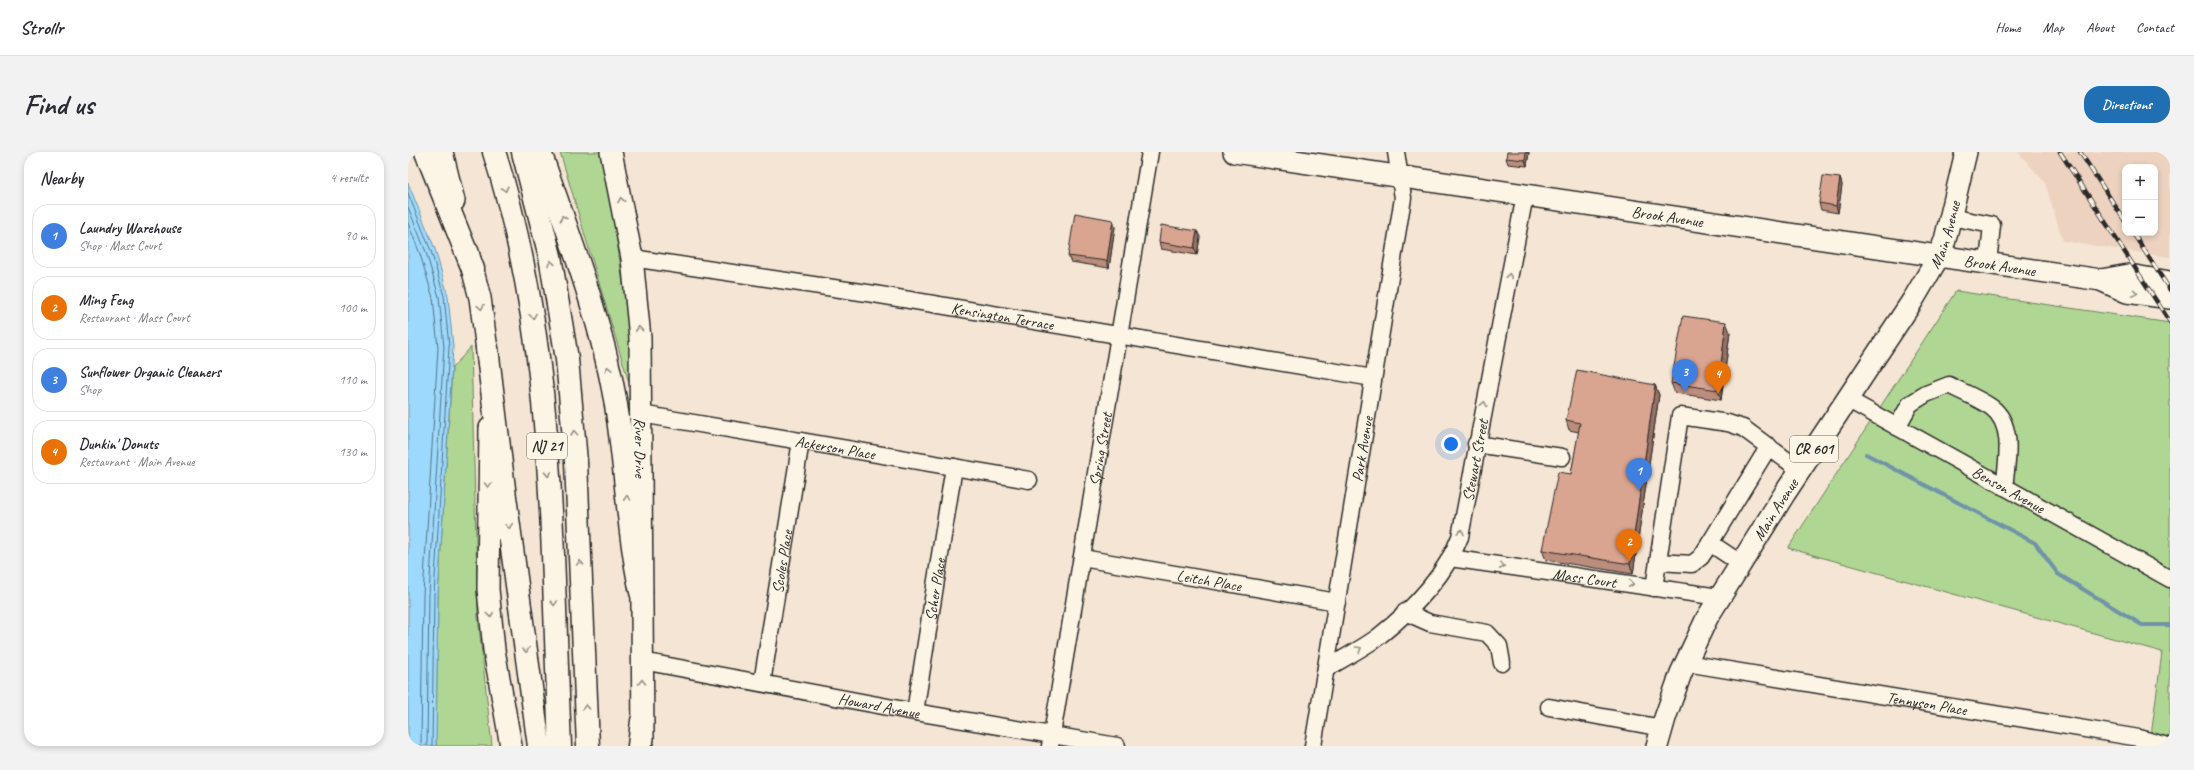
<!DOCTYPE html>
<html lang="en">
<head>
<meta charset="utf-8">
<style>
	:root { --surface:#fff; --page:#f2f2f3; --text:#2b2b33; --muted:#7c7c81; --line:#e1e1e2; --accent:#1f6fb2 }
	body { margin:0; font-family:Caveat,sans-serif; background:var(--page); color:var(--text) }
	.controls { position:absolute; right:12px; top:12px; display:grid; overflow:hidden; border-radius:8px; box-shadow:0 2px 6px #0003 }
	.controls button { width:36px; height:36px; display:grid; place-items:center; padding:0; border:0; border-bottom:1px solid var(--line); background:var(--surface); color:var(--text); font:20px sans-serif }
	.you { position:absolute; left:1043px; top:292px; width:14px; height:14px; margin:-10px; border:3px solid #fff; border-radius:50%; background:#1a73e8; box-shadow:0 0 0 6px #1a73e833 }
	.badge { display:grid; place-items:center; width:26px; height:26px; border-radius:50%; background:var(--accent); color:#fff; font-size:13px; font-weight:700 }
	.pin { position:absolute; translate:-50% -33px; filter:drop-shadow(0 1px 2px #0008) }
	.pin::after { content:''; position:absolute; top:21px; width:14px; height:12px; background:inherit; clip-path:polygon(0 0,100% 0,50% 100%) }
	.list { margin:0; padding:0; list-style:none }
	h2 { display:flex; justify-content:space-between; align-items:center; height:52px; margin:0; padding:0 16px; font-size:17px }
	h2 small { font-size:13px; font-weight:400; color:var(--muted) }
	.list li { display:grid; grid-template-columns:26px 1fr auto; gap:12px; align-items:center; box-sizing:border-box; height:64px; margin:0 8px 8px; padding:0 8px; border:1px solid var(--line); border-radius:16px }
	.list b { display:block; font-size:15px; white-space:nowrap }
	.list p { margin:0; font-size:13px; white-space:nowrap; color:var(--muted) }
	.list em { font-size:13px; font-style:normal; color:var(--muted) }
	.map { position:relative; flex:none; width:1762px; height:594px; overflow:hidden; border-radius:16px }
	header { display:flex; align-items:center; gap:24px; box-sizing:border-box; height:56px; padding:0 20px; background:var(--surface); border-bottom:1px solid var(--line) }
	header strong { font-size:19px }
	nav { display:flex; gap:22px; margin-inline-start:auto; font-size:14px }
	.intro { display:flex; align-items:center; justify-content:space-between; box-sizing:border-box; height:96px; padding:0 24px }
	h1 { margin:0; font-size:28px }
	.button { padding:10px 18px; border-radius:16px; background:var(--accent); color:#fff; font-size:14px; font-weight:700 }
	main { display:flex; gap:24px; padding:0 24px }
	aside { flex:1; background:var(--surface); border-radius:16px; box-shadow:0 2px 6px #0003 }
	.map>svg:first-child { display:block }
</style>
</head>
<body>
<header>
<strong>Strollr</strong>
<nav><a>Home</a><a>Map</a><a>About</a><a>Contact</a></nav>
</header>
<div class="intro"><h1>Find us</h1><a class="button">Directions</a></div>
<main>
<aside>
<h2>Nearby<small>4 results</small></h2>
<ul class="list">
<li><span class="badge" style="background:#3f7fe0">1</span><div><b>Laundry Warehouse</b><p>Shop · Mass Court</p></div><em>90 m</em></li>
<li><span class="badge" style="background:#e8710a">2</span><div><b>Ming Feng</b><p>Restaurant · Mass Court</p></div><em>100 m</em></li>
<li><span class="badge" style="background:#3f7fe0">3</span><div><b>Sunflower Organic Cleaners</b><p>Shop</p></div><em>110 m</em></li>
<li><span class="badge" style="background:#e8710a">4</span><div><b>Dunkin' Donuts</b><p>Restaurant · Main Avenue</p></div><em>130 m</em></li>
</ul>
</aside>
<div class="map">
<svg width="1762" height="594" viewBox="0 0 1762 594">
	<rect width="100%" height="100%" fill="#f5e5d4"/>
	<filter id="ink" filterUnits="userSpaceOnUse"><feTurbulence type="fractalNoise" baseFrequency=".025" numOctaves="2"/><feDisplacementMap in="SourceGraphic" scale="8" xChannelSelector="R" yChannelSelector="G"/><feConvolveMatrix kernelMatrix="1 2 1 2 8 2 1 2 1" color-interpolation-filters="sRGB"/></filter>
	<g filter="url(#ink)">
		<path fill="#edd2c0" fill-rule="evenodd" d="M1610,0H1762V105L1655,89L1637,31ZM1717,15H1747V81H1717Z"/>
		<g fill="#afd793" stroke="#6d815f">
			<path d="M152,0H193L200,24L225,204L224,241Z"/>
			<path d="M1548,139L1762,171V594L1742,592L1754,500L1380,396Z"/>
			<path d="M63,195L70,465L84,594H28L30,444L44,216Z"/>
		</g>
		<path fill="#9cd9fd" stroke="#6f93a9" d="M0,31L27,97L40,144L45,195L30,444L28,594H0Z"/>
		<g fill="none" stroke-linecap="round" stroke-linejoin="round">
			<g stroke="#58717f" stroke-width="1">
				<path d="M0,41L23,99L36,144L41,195L26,443L24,594"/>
				<path d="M0,55L18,100L31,145L36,195L21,443L19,594"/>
				<path d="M0,71L12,102L25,146L30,196L15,443L13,594"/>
			</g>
			<path stroke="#6f93a9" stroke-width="4" d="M1458,302L1627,391L1650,422L1734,473H1762"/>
			<g stroke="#2b2b2b" stroke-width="19">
				<g id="minor">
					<path d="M1542,65L1584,73L1580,111"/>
					<path id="s1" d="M224,106L466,142L965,226"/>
					<path id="s2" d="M1439,247L1762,427"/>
					<path id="s3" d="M233,262L621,328"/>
					<path d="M1489,275L1502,252L1518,242L1541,233C1554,240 1570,246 1583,255C1607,272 1599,310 1596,335"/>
					<path d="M1068,292L1154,305"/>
					<path id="s4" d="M674,406L929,450"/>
					<path id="s5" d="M1042,406L1311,445"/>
					<path d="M1250,410L1284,412L1293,405L1302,391"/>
					<path d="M1332,411L1302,391L1361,294"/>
					<path d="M1246,436L1272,264L1320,271L1335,276L1392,318"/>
					<path d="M997,460L1022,471L1079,481L1091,494L1094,511"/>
					<path id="s6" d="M234,509L507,560L709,594"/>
					<path id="s7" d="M1278,511L1731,586L1759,594"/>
					<path id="s8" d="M918,517C935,506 954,497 970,485C1003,459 1037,424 1052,385L1117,43"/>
					<path id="s9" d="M354,531L393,289"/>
					<path d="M1141,555L1254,576"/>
					<path id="s10" d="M507,560L546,315"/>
					<path id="s11" d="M642,594L742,0"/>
					<path id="s12" d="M905,594L995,46L988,0"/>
				</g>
			</g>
			<g stroke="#2b2b2b" stroke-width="24">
				<g id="major">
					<path d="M34,0L46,49"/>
					<path id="s13" d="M203,0L224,106L232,186L235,587"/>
					<path id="s14" d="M826,0L1693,128L1719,140L1762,146"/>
					<path d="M60,100L72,146L81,213"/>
					<path d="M1693,128L1721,123L1762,130"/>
					<path d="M82,276L80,437L86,498L103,594"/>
					<path id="s15" d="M1249,594L1257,566L1273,521L1299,466L1377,341L1505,148L1531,104L1537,88L1558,0"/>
				</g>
			</g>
			<g stroke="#2b2b2b" stroke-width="25">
				<g id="highway">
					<path d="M18,0L65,117"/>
					<path d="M86,0C148,192 143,395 152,594"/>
					<path d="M115,0L142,104L159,207L168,310L180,594"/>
					<path d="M132,0C160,81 192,163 207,247C218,311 219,376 233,440"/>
					<path d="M79,196L97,345L131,594"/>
					<path d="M231,594L234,569"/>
				</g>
			</g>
			<use href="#minor" stroke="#fcf5e5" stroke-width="16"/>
			<use href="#major" stroke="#fcf5e5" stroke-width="21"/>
			<use href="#highway" stroke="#fcf5e5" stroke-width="22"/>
			<g stroke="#2b2b2b" stroke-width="4.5">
				<g id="rail">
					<path d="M1652,0L1762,170"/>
					<path d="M1672,0L1717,69"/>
					<path d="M1725,81L1762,138"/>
				</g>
			</g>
			<use href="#rail" stroke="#fcf5e5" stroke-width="3" stroke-dasharray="9" stroke-linecap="butt"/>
		</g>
		<g fill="#bb8d7c" stroke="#2b2b2b">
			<path d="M1121,0L1119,14L1100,12L1098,6Z"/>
			<path d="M1432,26L1434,33L1430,61L1413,58L1411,51Z"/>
			<path d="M707,75L701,116L663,110L660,104Z"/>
			<path d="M789,79L792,85L789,103L753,97L751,90Z"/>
			<path d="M1322,180L1313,248L1267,241L1263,231Z"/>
			<path d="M1247,233L1251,243L1225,422L1138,408L1134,398L1163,322L1171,280L1161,278L1158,268Z"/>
		</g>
		<g fill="#987365" stroke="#2b2b2b">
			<path d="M1118,0H1121L1119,14L1117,8Z"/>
			<path d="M1432,26L1434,33L1430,61L1428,54Z"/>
			<path d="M705,68L707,75L701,116L699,109Z"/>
			<path d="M789,79L792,85L789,103L786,96Z"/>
			<path d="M1318,170L1322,180L1313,248L1310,238Z"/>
			<path d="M1247,233L1251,243L1225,422L1222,412Z"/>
		</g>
		<g fill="#d9a490" stroke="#2b2b2b">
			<path d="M1099,0H1118L1117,8L1098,6Z"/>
			<path d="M1415,24L1432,26L1428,54L1411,51Z"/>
			<path d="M667,61L705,68L699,109L660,104Z"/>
			<path d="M753,73L789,79L786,96L751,90Z"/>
			<path d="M1275,164L1318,170L1310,238L1263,231Z"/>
			<path d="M1169,218L1247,233L1222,412L1134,398L1150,320L1163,322L1172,271L1158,268Z"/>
		</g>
		<defs><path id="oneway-chevron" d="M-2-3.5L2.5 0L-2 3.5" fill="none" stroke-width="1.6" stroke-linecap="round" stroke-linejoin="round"/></defs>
		<g stroke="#949088">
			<use href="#oneway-chevron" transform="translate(97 37) rotate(75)"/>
			<use href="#oneway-chevron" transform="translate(213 48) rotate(-101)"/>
			<use href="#oneway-chevron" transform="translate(155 66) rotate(-109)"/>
			<use href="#oneway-chevron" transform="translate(143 111) rotate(-100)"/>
			<use href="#oneway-chevron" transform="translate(1101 124) rotate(-79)"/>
			<use href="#oneway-chevron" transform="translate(1727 141) rotate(9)"/>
			<use href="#oneway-chevron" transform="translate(73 155) rotate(81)"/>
			<use href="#oneway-chevron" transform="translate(125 164) rotate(81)"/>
			<use href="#oneway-chevron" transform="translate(231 177) rotate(-95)"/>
			<use href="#oneway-chevron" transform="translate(200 217) rotate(-103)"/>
			<use href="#oneway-chevron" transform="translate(1076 252) rotate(-79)"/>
			<use href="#oneway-chevron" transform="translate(166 281) rotate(-94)"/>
			<use href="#oneway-chevron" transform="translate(140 322) rotate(88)"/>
			<use href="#oneway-chevron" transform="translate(80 333) rotate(91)"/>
			<use href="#oneway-chevron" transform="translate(219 346) rotate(-93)"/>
			<use href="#oneway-chevron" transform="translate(101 374) rotate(82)"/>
			<use href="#oneway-chevron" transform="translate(1053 380) rotate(-78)"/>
			<use href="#oneway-chevron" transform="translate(172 411) rotate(-92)"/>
			<use href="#oneway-chevron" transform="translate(1094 414) rotate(8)"/>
			<use href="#oneway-chevron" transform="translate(1223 432) rotate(8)"/>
			<use href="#oneway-chevron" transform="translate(146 451) rotate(88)"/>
			<use href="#oneway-chevron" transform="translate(82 463) rotate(84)"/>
			<use href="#oneway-chevron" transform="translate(951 497) rotate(-31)"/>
			<use href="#oneway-chevron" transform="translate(118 498) rotate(82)"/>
			<use href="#oneway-chevron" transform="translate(234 530) rotate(-91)"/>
			<use href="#oneway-chevron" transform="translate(178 555) rotate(-92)"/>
		</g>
	</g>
	<g text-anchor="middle" stroke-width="4" stroke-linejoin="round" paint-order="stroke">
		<g fill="#fcf5e5" stroke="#6a6863" stroke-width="1">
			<rect x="119" y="281" width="40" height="26" rx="3"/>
			<rect x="1382" y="284" width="48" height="26" rx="3"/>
		</g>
		<g font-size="15" font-weight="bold" fill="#2b2b2b">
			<text x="139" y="299">NJ 21</text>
			<text x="1406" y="302">CR 601</text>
		</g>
		<g font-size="16" fill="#2b2b2b" stroke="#fcf5e5">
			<text dy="6" stroke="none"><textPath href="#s14" startOffset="438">Brook Avenue</textPath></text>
			<text dy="6" stroke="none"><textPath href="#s15" startOffset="590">Main Avenue</textPath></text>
			<text dy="6" stroke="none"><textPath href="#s14" startOffset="774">Brook Avenue</textPath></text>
			<text dy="6" stroke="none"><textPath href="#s1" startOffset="375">Kensington Terrace</textPath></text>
			<text dy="6" stroke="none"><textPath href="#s3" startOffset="197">Ackerson Place</textPath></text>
			<text dy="6" stroke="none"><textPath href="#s13" startOffset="298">River Drive</textPath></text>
			<text dy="6" stroke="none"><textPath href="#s11" startOffset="301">Spring Street</textPath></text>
			<text dy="6" stroke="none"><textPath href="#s12" startOffset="301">Park Avenue</textPath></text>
			<text dy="6" stroke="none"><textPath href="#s8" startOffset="270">Stewart Street</textPath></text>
			<text dy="6" stroke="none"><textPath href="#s2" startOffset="185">Benson Avenue</textPath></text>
			<text dy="6" stroke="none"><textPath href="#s15" startOffset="266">Main Avenue</textPath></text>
			<text dy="6" stroke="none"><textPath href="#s9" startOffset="123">Scoles Place</textPath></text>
			<text dy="6" stroke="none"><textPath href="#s5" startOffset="136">Mass Court</textPath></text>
			<text dy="6" stroke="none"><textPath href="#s4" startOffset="129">Leitch Place</textPath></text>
			<text dy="6" stroke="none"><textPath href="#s10" startOffset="124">Scher Place</textPath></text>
			<text dy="6" stroke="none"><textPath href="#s7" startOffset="244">Tennyson Place</textPath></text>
			<text dy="6" stroke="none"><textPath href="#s6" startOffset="241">Howard Avenue</textPath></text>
		</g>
	</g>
</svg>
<div class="controls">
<button>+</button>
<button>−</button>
</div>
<div class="you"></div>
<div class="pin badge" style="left:1231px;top:339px;background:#3f7fe0">1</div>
<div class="pin badge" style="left:1221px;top:410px;background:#e8710a">2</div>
<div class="pin badge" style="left:1277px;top:240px;background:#3f7fe0">3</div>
<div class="pin badge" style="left:1310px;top:242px;background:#e8710a">4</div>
</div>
</main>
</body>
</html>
